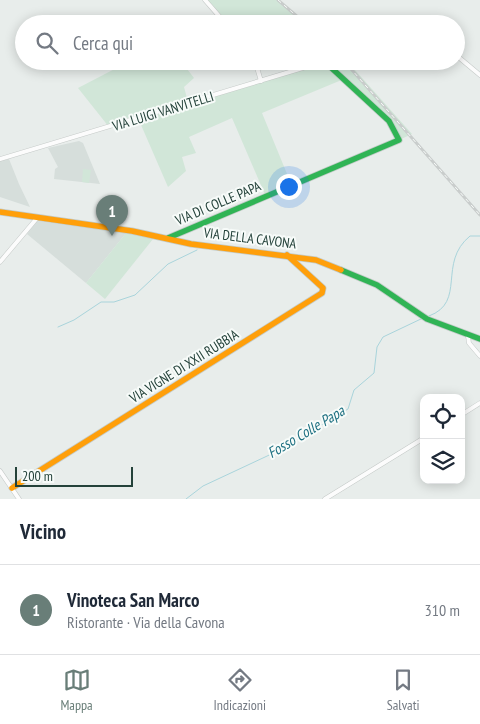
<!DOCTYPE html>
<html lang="it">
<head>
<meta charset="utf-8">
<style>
	:root { --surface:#fff; --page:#f2f2f3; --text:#1f2937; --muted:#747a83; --line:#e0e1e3; --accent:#697e78 }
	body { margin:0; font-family:"PT Sans Narrow",sans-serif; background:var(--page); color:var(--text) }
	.controls { position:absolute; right:15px; bottom:15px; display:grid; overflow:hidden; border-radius:10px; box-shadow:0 2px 12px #0003 }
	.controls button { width:45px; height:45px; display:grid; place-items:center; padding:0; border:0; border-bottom:1px solid var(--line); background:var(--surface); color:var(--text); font:25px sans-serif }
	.scale { position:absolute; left:15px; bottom:12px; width:118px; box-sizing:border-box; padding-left:5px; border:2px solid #24423a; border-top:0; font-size:14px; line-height:18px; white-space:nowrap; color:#24423a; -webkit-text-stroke:4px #f7fbf9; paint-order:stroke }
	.you { position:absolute; left:288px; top:186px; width:18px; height:18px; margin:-12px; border:4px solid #fff; border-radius:50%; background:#1a73e8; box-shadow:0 0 0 8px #1a73e833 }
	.badge { display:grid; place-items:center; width:32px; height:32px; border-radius:50%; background:var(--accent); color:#fff; font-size:16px; font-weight:700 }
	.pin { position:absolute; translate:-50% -41px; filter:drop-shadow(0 1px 2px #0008) }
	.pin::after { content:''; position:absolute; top:26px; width:18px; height:15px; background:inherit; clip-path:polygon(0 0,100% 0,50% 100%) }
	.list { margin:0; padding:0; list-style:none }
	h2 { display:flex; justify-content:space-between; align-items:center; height:65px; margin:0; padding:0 20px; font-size:21px }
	h2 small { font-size:16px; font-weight:400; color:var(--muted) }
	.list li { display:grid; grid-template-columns:32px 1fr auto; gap:15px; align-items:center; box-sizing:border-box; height:90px; padding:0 20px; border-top:1px solid var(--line) }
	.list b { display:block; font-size:19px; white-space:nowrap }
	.list p { margin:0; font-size:16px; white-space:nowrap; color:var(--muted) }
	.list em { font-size:16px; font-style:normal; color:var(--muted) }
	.icon { flex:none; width:28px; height:28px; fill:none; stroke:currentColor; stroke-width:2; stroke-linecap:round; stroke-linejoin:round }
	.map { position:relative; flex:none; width:480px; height:499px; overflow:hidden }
	.search { position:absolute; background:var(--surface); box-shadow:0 2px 12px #0003; left:15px; right:15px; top:15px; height:55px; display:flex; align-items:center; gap:12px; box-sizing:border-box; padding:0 18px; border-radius:28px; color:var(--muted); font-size:19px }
	.sheet { height:155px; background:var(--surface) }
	nav { display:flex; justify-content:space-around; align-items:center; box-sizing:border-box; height:70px; border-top:1px solid var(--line); background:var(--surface); font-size:14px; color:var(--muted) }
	nav a { display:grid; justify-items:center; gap:2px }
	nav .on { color:var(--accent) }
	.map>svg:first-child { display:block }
</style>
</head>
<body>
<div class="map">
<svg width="480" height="499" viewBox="0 0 480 499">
	<rect width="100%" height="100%" fill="#e8edeb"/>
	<g fill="#d6dedb">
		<path d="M79,141L83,143L100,184L54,179L55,169L58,167L48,148Z"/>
		<path d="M9,159L19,184L30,207L0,197V161Z"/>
		<path d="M37,221L126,233L86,283L27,234Z"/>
	</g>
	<g fill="#d1e6d8">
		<path d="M205,0H278L306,24H226Z"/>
		<path d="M130,61H181L194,78L184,87L188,102L307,67L303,61H347L412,134L399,140L389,121L344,79L262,113L292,186L266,197L232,118L189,137L196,153L182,157L186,171L168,187L138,118L109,127L78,88Z"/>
		<path d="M83,169L91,170L89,183L82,182Z"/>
		<path d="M126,233L153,239L105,299L86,283Z"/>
	</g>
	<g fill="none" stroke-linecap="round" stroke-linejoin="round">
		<g stroke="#a9d4db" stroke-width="1">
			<path d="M429,316C467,302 437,263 470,236H480"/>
			<path d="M58,327L74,320L101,302H114L135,295L168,264L197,250"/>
			<path d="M186,499L203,486L280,450L348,409L354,390L374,373L377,347L383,337L423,318"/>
		</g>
		<g stroke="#c5cac8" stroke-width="5">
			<g id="street">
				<path d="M205,0L226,24"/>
				<path d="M396,24L410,19L418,24"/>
				<path d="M456,55L480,75"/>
				<path d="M255,61L261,81"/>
				<path d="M0,159L326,61"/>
				<path d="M0,262L37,218"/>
				<path d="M468,336L469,343L480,356"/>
				<path d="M461,415L480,403"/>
				<path d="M0,471L19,499"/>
				<path d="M325,499L424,438"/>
			</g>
		</g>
		<g stroke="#c3cbc8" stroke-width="7">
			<g id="fast">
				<path d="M168,238L399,140L389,121L325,62"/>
				<path d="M341,270L377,285L427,319L480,339"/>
			</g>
		</g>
		<g stroke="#c3cbc8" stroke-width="7">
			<g id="slow">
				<path d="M0,212L132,231L191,244L316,260L341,270"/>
				<path d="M12,488L322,293L323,288L287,255"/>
			</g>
		</g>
		<use href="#street" stroke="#fcfcfc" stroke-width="4"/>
		<use href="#fast" stroke="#30b455" stroke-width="5.5"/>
		<use href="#slow" stroke="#ff9f0a" stroke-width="5.5"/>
		<g stroke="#c9cdcc" stroke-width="3">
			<g id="rail">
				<path d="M278,0L306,24"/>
				<path d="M344,61L480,215"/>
			</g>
		</g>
		<use href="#rail" stroke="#f7fbf9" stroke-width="1" stroke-dasharray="4" stroke-linecap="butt"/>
	</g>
	<g text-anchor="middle" stroke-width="4" stroke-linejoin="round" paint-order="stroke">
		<g font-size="14" fill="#24423a" stroke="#f7fbf9">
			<text transform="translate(163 111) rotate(-17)" y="5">VIA LUIGI VANVITELLI</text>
			<text transform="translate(218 203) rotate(-23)" y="5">VIA DI COLLE PAPA</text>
			<text transform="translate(250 238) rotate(7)" y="5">VIA DELLA CAVONA</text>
			<text transform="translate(184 366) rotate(-32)" y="5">VIA VIGNE DI XXII RUBBIA</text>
		</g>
		<g font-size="15" font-style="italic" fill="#1c6f80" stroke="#f7fbf9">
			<text transform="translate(306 432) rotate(-31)" y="5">Fosso Colle Papa</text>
		</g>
	</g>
</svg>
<div class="controls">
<button><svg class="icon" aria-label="locate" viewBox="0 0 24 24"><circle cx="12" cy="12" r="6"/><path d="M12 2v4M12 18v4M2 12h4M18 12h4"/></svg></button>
<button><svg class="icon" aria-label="layers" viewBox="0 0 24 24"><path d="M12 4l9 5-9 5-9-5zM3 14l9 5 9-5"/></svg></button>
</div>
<div class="scale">200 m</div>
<div class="you"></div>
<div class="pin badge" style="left:112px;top:236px">1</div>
<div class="search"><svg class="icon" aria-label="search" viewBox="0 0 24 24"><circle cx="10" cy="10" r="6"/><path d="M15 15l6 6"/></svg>Cerca qui</div>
</div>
<section class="sheet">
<h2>Vicino<small></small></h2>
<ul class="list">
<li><span class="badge">1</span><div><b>Vinoteca San Marco</b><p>Ristorante · Via della Cavona</p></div><em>310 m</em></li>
</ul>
</section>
<nav>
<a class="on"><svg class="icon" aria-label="map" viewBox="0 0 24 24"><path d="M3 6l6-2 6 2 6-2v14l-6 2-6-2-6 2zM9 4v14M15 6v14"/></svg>Mappa</a>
<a><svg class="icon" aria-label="directions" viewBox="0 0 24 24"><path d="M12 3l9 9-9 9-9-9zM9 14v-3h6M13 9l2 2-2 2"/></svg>Indicazioni</a>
<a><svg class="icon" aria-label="saved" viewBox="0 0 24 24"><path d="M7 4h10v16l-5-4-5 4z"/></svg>Salvati</a>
</nav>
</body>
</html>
